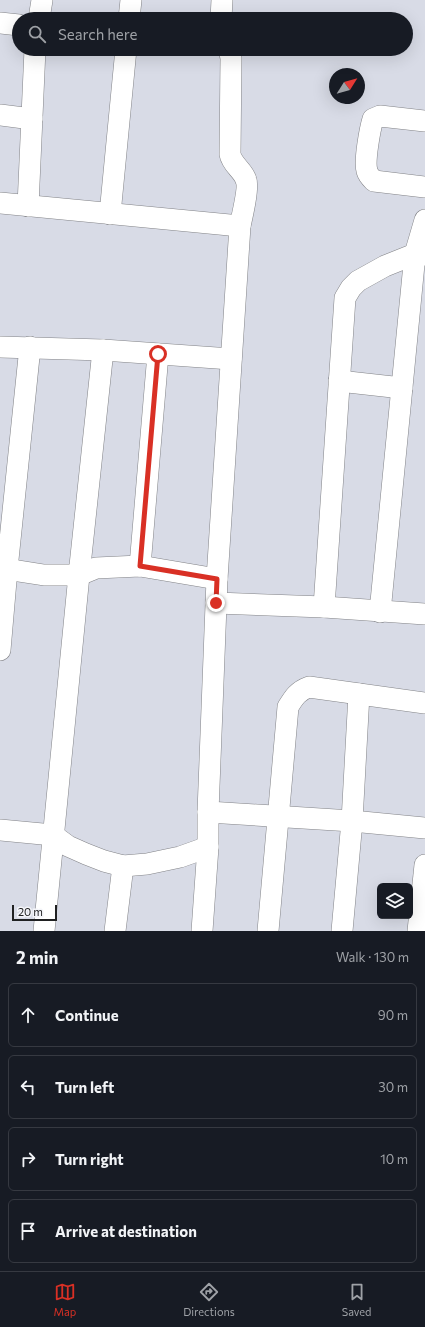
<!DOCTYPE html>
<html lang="en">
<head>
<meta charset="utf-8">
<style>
	:root { --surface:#171b24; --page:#242831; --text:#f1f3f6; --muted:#9ea1a6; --line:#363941; --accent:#d93025 }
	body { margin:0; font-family:Commissioner,sans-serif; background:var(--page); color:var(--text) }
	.controls { position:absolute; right:12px; bottom:12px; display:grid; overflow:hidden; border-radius:6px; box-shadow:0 4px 16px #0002 }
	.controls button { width:36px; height:36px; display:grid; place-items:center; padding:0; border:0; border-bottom:1px solid var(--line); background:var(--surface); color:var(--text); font:20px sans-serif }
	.compass { position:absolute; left:329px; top:68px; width:36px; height:36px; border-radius:50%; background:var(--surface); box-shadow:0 4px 16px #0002; rotate:53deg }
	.scale { position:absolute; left:12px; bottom:10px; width:45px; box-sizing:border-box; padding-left:4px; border:2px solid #202122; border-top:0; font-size:11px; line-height:14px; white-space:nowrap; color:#202122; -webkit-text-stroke:3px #f4f5f9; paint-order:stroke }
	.stop { position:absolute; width:12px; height:12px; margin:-9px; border:3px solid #d93025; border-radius:50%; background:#fff }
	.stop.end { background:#d93025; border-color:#fff; box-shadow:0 1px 4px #0008 }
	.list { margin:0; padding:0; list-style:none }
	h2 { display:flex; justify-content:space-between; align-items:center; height:52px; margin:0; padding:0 16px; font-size:17px }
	h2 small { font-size:13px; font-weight:400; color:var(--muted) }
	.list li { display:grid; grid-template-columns:26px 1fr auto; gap:12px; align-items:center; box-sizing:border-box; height:64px; margin:0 8px 8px; padding:0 8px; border:1px solid var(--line); border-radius:6px }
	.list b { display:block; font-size:15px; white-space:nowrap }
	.list em { font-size:13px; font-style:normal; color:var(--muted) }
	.icon { flex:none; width:22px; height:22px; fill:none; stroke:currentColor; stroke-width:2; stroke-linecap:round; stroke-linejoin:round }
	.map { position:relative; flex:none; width:425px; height:931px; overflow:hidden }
	.search { position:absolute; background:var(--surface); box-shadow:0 4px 16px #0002; left:12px; right:12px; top:12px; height:44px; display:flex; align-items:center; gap:10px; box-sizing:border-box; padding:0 14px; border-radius:22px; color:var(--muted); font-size:15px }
	.sheet { height:340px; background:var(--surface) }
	nav { display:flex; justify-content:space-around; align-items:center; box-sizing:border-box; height:56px; border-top:1px solid var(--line); background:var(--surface); font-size:11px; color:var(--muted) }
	nav a { display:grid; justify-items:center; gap:2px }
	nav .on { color:var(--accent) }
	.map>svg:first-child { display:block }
</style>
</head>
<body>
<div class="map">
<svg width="425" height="931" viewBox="0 0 425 931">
	<rect width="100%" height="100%" fill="#e7e8ec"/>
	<path fill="#d8dbe6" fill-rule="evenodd" d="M0,0H425V931H0ZM19,19H406V49H19ZM335,74H359V98H335ZM380,886H410V916H380Z"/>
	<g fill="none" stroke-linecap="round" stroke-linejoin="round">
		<g stroke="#828387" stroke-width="22">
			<g id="minor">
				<path d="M39,19L42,0"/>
				<path d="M129,19L131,0"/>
				<path d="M221,19L222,0"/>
				<path d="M0,23L19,25"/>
				<path d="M0,115L32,119"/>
				<path d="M425,121L380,116L373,119C370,129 364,161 367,171C368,175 371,178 374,181L425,187"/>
				<path d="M0,203L240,226"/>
				<path d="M28,206L35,49"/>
				<path d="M110,214L126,49"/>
				<path d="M0,347L103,350L231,359"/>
				<path d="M339,381L402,388"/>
				<path d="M140,566L158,354"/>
				<path d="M0,568L44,575H79L96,568L140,566L217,579"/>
				<path d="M216,603L324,607L425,614"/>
				<path d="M324,607L345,298L351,288L358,281L385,266L415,254L425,255"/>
				<path d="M380,612L415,254L425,220"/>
				<path d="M0,650L7,569L30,347"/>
				<path d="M208,812L352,821L425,828"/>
				<path d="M0,830L53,835L68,846L86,854L104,861L123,866L147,864L180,857L208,847"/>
				<path d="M44,931L79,575L103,350"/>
				<path d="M115,931L123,866"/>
				<path d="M202,931L208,847V812L217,579L240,226C242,217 249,187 246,180C243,170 232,165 230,154L231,58L229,49"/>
				<path d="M268,931L288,707C294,697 298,691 309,687L425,703"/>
				<path d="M342,931L352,821L359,694"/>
				<path d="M418,931L425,865"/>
			</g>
		</g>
		<use href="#minor" stroke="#fff" stroke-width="21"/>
	</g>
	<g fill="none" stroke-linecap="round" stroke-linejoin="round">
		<path stroke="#d93025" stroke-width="5" d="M158,354L140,566L217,579L216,603"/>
	</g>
</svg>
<div class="controls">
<button><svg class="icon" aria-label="layers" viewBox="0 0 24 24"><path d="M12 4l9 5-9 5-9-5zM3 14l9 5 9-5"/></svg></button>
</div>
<svg class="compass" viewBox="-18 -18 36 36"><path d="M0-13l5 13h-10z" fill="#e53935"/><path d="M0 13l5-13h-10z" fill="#9ea1a6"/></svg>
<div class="scale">20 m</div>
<div class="stop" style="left:158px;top:354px"></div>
<div class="stop end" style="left:216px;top:603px"></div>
<div class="search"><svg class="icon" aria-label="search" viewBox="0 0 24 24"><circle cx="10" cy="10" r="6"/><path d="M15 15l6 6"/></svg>Search here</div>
</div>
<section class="sheet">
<h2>2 min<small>Walk · 130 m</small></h2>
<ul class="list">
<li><svg class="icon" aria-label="ahead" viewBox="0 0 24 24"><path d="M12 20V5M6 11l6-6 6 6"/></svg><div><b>Continue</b></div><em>90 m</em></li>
<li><svg class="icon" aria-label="left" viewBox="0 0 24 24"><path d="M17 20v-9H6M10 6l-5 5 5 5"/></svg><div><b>Turn left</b></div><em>30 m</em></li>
<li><svg class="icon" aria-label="right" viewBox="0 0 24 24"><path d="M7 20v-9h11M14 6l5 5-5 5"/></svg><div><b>Turn right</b></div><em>10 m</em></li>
<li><svg class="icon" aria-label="arrive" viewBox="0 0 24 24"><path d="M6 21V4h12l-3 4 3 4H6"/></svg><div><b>Arrive at destination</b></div></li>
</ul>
</section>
<nav>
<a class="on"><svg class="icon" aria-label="map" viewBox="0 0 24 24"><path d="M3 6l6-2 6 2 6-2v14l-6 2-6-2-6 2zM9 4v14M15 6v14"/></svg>Map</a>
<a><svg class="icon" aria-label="directions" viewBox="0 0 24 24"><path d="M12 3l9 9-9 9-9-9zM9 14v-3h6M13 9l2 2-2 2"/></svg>Directions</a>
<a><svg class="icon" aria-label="saved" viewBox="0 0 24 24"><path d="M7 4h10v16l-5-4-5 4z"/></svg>Saved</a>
</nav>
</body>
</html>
